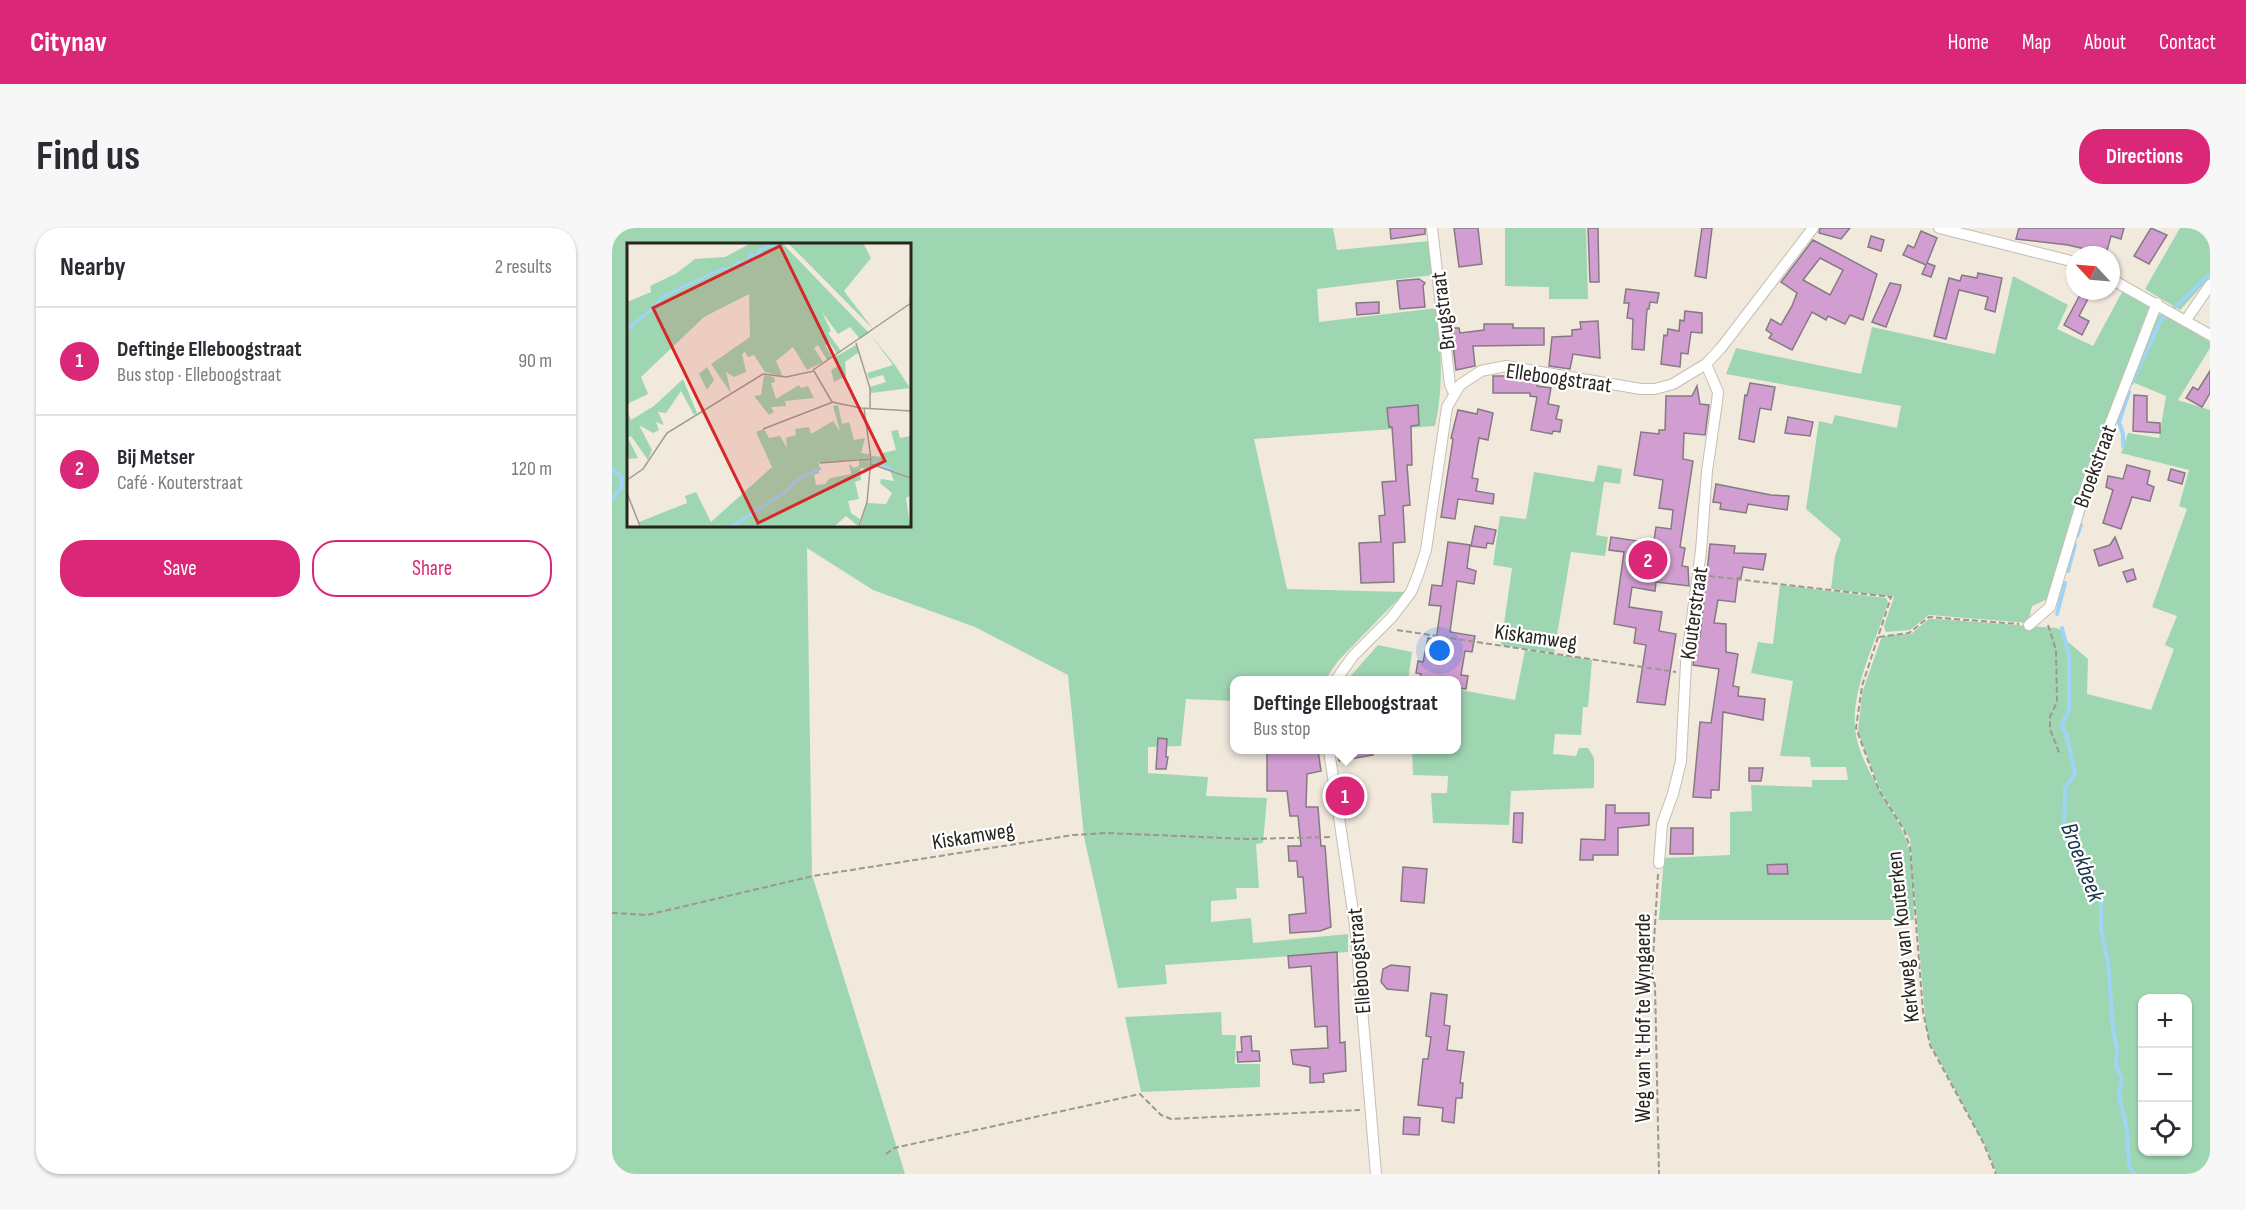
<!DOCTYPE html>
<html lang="en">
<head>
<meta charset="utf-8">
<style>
	:root { --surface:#fff; --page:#f7f7f7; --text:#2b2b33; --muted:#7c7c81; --line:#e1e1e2; --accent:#db2777 }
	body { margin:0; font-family:"Sofia Sans Condensed",sans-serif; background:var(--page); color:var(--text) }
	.controls { position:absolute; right:18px; bottom:18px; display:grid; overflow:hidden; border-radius:12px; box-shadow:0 2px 4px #0004 }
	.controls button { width:54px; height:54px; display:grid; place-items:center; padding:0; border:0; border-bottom:2px solid var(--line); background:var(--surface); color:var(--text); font:30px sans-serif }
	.compass { position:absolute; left:1454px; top:18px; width:54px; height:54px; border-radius:50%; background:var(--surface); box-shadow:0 2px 4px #0004; rotate:296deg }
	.you { position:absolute; left:828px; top:423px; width:21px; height:21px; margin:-15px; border:4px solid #fff; border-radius:50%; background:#1a73e8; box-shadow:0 0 0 9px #1a73e833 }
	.badge { display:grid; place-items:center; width:39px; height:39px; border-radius:50%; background:var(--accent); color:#fff; font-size:20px; font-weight:700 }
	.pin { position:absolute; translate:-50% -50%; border:3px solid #fff; box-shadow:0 2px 6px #0006 }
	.popup { position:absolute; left:618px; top:448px; width:231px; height:78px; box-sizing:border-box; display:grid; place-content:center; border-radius:12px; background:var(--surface); filter:drop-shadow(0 2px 4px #0005); font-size:20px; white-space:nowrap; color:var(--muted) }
	.popup b { font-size:22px; color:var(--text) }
	.popup::after { content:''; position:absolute; left:50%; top:100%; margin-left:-12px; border:12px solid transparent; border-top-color:var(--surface) }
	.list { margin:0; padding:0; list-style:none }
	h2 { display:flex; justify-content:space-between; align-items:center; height:78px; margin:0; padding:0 24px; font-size:26px }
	h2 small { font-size:20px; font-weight:400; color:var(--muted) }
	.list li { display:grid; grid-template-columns:39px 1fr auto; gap:18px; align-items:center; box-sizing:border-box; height:108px; padding:0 24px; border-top:2px solid var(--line) }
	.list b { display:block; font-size:22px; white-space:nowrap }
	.list p { margin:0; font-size:20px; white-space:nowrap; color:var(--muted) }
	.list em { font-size:20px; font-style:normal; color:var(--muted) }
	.actions { display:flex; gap:12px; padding:18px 24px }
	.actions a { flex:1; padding:14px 0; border:2px solid var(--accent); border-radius:24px; text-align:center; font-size:21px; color:var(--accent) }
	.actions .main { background:var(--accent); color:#fff }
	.icon { flex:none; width:33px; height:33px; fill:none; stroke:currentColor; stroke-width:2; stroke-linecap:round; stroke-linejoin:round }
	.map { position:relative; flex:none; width:1598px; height:946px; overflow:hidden; border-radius:24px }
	header { display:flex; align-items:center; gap:36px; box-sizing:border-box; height:84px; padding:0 30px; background:var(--accent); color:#fff }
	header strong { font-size:28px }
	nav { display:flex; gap:33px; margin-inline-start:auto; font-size:21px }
	.intro { display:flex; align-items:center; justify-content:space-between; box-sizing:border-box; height:144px; padding:0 36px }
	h1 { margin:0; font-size:42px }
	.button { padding:15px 27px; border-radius:24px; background:var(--accent); color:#fff; font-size:21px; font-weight:700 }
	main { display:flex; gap:36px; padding:0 36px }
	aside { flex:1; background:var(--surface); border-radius:24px; box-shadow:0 2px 4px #0004 }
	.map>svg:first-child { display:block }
</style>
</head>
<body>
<header>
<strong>Citynav</strong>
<nav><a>Home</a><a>Map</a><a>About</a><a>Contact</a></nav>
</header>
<div class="intro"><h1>Find us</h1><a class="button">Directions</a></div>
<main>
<aside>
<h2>Nearby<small>2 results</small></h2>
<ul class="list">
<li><span class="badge">1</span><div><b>Deftinge Elleboogstraat</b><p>Bus stop · Elleboogstraat</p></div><em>90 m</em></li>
<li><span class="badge">2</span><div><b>Bij Metser</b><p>Café · Kouterstraat</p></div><em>120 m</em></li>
</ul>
<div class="actions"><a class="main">Save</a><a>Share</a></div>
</aside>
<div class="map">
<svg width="1598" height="946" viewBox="0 0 1598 946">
	<rect width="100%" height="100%" fill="#f1e9dc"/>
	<g fill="#9ed6b2" fill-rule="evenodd">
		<path d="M0,0H721L725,22L818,13L821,47L705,61L707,94L825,80C829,121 832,158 823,198L642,211L675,361L793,364L726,433L713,452H622V473L574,471L569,518L536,519V545L596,549L594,568L655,570L651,615L644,616L647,660H624L625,671L599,673V694L639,690L641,715L736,706V724L553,737L555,756L506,760L472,609L456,447L363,399L261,362L195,320L200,647L293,946H0ZM16,16H297V297H16Z"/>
		<path d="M893,0H974L976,71H937V59L893,58Z"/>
		<path d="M1568,0H1598V49L1568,82L1533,61Z"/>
		<path d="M1401,48L1456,77L1445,101L1481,118L1510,64L1537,79L1471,256L1436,371L1420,378L1416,395L1317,387L1298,402L1274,404L1272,398L1282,369L1219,361L1223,328L1229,311L1194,281L1207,193L1220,196L1223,187L1285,200L1289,178L1114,146L1124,120L1249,146L1260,99L1383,126Z"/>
		<path d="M1551,86L1598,114V120L1566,172L1598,182V946H1385L1374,919L1319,817L1314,799L1298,611L1268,561L1246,504L1250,465L1269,411L1276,407L1299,406L1317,391H1325L1445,400L1452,404L1456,414L1476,431L1475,466L1539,482L1562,421L1553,417L1565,388L1540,379L1575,281L1567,278L1577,242L1509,225L1516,205L1547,210L1554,168L1518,153L1546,87ZM1530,770H1576V924H1530Z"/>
		<path d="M986,237L1010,241L1008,256L992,254L984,307L996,309L993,328L959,324L942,425L889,417L900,340L881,337L888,288L914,291L922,244L982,254Z"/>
		<path d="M1168,357L1274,370L1276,374C1265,411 1240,459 1243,498C1245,538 1283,579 1295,614C1303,637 1301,668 1302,692H1047L1052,630L1118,627V584L1140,583L1139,557L1200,559V552H1236L1234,539H1199L1198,529L1168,528L1181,453L1139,445L1146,414L1161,416Z"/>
		<path d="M766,417L800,424L796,452H735Z"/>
		<path d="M913,422L980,432L976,479H971L969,507L943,506L941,526L964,528L967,520H976L982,530V560L899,563L897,597L821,595L819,565H835L836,548L801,547L800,522H844V461L903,472Z"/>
		<path d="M609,784L610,807H624L623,836H648V859L529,864L513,789Z"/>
	</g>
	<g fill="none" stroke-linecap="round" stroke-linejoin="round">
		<g stroke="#9ed4f6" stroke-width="4">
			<path d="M1563,79L1598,46"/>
			<path d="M1520,155L1549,92L1553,89"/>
			<path d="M1511,218V206L1507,194L1517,164"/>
			<path d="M0,241L10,249L9,260L0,271"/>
			<path d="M1482,260L1488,241"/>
			<path d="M1465,308L1469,297"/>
			<path d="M1456,343L1463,317"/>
			<path d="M1445,386L1453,355"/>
			<path d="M1450,400L1457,428V483L1449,497L1454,505L1463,545L1453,560L1452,598L1454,605L1463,615L1489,668V703L1496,733L1501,802L1505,821L1504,837L1510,852L1507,866L1515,902L1517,937L1522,946"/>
		</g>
	</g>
	<g fill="#d29ed1" stroke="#847a83" stroke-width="1.5" fill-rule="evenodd">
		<path d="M778,0H813V6L779,11Z"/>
		<path d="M842,0H866L870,36L847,39Z"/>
		<path d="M976,0H986L987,54H978Z"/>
		<path d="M1090,0H1100L1094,50L1083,48Z"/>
		<path d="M1208,0H1238L1229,11L1207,5Z"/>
		<path d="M1407,0H1512L1509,11L1499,8L1494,26L1456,17L1404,11Z"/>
		<path d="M1539,0L1555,7L1537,36L1522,28Z"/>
		<path d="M1309,3L1325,10L1315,35L1323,38L1319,49L1310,46L1314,37L1291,27L1296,17L1302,20Z"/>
		<path d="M1259,8L1272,12L1269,23L1256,19Z"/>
		<path d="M1201,12L1265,46L1251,92L1238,87L1233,96L1216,88L1214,92L1200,84L1180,122L1157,110L1160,106L1154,102L1159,91L1169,97L1180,78L1185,65L1169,54ZM1208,30L1231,42L1218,67L1191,52Z"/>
		<path d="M1366,45L1390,50L1383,84L1373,81L1376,69L1347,62L1334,111L1322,108L1337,50L1348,53L1350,47L1365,50Z"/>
		<path d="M807,51L813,55L811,58L813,79L788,81L785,53Z"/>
		<path d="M1278,55L1289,57L1288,62L1274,99L1260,94Z"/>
		<path d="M1014,61L1047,65L1045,75L1038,74L1037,81H1035L1032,122L1020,121L1021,91L1015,90L1017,75H1012Z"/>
		<path d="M1470,63H1480L1467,88L1477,93L1470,107L1452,97Z"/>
		<path d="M767,74V85L745,87L744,75Z"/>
		<path d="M1073,83L1090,85V105L1079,104L1076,126L1069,125L1068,139L1049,136L1052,107L1055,108L1056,101L1067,103L1068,92L1072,93Z"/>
		<path d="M986,93L988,130L961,126L958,141L937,138L940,109L960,108V102L969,101L968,94Z"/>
		<path d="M872,96H901V100H932V117L861,118L863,138L844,142L839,100H847L848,105L872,102Z"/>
		<path d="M1598,143V165L1590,179L1574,170L1581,159L1586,162Z"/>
		<path d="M881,148H899L926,152L925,158L939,160L936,176L947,178L944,191L950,192L948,204L941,203L940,206L919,202L925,169L918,168V165H881Z"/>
		<path d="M1138,155L1163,159L1159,182L1148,180L1142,214L1127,211L1133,167L1135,168Z"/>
		<path d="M1085,158L1088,176L1097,177L1093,207L1072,205L1071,231L1081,233L1068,319L1073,320L1070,338L1076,339L1077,358L1044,354L1043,363L1020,359L1017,379L1050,384L1047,403L1064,406L1053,477L1025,474L1034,417L1022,415L1024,400L1002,396L1012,324L997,322L999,309L1038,315V311L1042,312L1044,299L1059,301L1061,282L1047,280L1051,252L1022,247L1028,210L1029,204L1047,206V202H1053L1054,168H1080Z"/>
		<path d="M1522,167L1535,168V194L1548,195V205L1521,203Z"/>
		<path d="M806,177L807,197L799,198L800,237H795L798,277L791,278L793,314L781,315L782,354L749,355L747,315L769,314L767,288L773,287L770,254L784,253L780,199H777L775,180Z"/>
		<path d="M866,181L881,185L876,212L867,210L860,250L866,251L864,263L882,266L881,276L846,271L843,291L829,289L841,211L839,210L846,182L865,186Z"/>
		<path d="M1176,189L1201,194L1198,208L1173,205Z"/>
		<path d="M1515,237L1538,243L1535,256L1542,259L1538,273L1520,269L1509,301L1491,295L1501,262L1494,259L1496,248L1511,251Z"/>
		<path d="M1559,241L1573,245L1570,256L1556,252Z"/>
		<path d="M1104,256L1159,267L1177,268L1175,282L1136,276L1134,285L1108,281L1109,275L1101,274Z"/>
		<path d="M863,298L884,302L881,316L875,315L874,320L859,318Z"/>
		<path d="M1503,309L1511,330L1487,338L1482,322L1498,317Z"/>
		<path d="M836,314L858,317L855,340L864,343L862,356L845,353L838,404L863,408L860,424L853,423L849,447L856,448L854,461L844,460V453H824L808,449L809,446L804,445L806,433L811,434L816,410L824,412L829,378L817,377L820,357L830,358Z"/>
		<path d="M1098,316L1123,318L1122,325L1154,326L1151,342L1131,339L1129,350H1126L1123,374L1106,372L1102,395L1114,396V424L1126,426L1121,458L1127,459L1126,468L1153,471L1151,492L1111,484L1107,562H1099V570L1081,569L1088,494L1099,495L1107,441L1081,437L1085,409H1088Z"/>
		<path d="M1521,341L1524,351L1515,354L1511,344Z"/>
		<path d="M546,510L555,511L554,529H556L554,541H544Z"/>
		<path d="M662,522H706L709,543L695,546L694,579H706L709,618H713L719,699L708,703L678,705L677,687L694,685L691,649H686L685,633H677L676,618H689L686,588H678L675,563H655V523Z"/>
		<path d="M725,522H760L761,527L727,533Z"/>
		<path d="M1137,540H1151L1149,553H1137Z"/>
		<path d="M994,577H1003V585H1037V597L1006,600V627H981V632H968L969,611L993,612Z"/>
		<path d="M902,585H911L910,615L901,614Z"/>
		<path d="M1059,600H1081V626H1058Z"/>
		<path d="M1175,636L1176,646H1156L1155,637Z"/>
		<path d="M791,639L815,641L812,675L789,673Z"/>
		<path d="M725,724L728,815L733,814L734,843L711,846L712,854L698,855V839L681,836L679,822L716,820L715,798L703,799L699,738L677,740L676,728Z"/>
		<path d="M779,737L798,739L796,763L775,761L769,754L771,741Z"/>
		<path d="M819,765L835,767L832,797L838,798L835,822L852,824L848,855H851L850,870H844L842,895L830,893L831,880L806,877L811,831H816L819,809L814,808Z"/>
		<path d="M639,808L640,823H647L648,833L626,834L625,824H630L629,809Z"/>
		<path d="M792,889L808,890L807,907L791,906Z"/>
	</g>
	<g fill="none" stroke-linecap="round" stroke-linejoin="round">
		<g stroke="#c5beb2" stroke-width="12">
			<g id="minor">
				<path d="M820,0L838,157L842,165"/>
				<path d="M1327,0L1463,34"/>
				<path d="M1499,51L1598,107"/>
				<path d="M1574,92L1598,57"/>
				<path d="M1417,397L1438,379L1476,253L1545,75"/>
				<path d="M724,452L741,428L780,389L799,364L806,347L814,322L835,179L848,157L869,143L894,138L1029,161H1043L1061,156L1094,136L1109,120L1201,0"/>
				<path d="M717,522L743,697L764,946"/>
				<path d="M1047,635L1050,596L1061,566L1069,533L1074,435L1089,323L1095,243L1105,174L1106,164L1094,136"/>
			</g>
		</g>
		<g stroke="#9d978d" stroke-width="2" stroke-dasharray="6 3" stroke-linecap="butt">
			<path d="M1097,348L1279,369L1250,458L1244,500L1267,562L1292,602L1298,619L1311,783L1318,817L1372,916L1384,946"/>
			<path d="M1436,397L1444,422L1445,474L1438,489V501L1448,527"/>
			<path d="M785,402L1064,444"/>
			<path d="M1267,409L1297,405L1317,389L1407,396"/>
			<path d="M1046,646L1040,748L1043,757L1047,946"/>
			<path d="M0,685L35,687L201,648L461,607L495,605L636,611L718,609"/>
			<path d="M274,926L282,920L528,866L549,887L559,891L748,882"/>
		</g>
		<use href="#minor" stroke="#fff" stroke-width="10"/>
	</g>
	<g text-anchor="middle" stroke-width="4.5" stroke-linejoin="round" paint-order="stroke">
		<g font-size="22" fill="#282520" stroke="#fff">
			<text transform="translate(830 83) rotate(-97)" y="8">Brugstraat</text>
			<text transform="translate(947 149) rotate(8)" y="8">Elleboogstraat</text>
			<text transform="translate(1482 238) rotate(-70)" y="8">Broekstraat</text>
			<text transform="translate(1081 385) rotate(-82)" y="8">Kouterstraat</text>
			<text transform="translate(924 408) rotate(8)" y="8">Kiskamweg</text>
			<text transform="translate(361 607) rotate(-9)" y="8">Kiskamweg</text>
			<text transform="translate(1290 709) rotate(-96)" y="8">Kerkweg van Kouterken</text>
			<text transform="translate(746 733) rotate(-95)" y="8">Elleboogstraat</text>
			<text transform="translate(1030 790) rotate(-90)" y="8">Weg van 't Hof te Wyngaerde</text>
		</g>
		<g font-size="24" font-style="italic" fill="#19374a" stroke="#fff">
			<text transform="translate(1471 634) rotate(69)" y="8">Broekbeek</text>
		</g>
	</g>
	<g transform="translate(15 15)">
		<rect width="284" height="284" fill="#f1e9dc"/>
		<path d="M124,0H155L242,90L233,96L223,84L211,91L195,69L204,88L201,90L214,108L210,111L202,99L198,102L205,114L200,117L191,102L187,105L196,119L180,127L166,104L149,118L156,134L138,129L127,112L121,114L118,109L115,111L119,129L107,134L99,129L104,150L84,121L123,94L122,51L77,74L14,134L21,151L0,161V59L24,49L23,43L50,30L68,16L98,14ZM161,0H236L244,15L217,48L246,86ZM243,91L268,122L283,145L244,150L243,144L259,139L256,132L242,136L240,130L266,122ZM229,102L232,109L218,119L219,133L207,139L204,127L213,122L208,114ZM80,124L87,137L80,147L72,131ZM137,132L147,134L148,139L144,140L149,156L172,142L174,145L181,143L187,155L158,158L159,163L144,164L147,169L142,172L127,153L134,152ZM56,136L70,170L67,172L54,148L39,170L31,169L37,182L29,179L32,187L26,190L12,182L25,207L21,217L4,193L1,195L11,215L2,216L0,212V168L4,177L27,163ZM211,162L215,181L222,179L227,197L238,195L234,210L243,211V215L192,220V230L187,232L189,242L198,241L203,235L224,231L222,221L227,225L232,223V217H243L242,226L233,225L234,237L228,239L232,256L221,258L224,270L233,276L231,283L219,273L208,283H14L12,279L60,260L58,253L69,249L84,279L145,224L129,189L137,186L142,195L153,193L160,205L159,195L169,192L168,186L182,184L184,191L206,178L213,188L206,163ZM271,187L273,195L283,193V234L245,220V213L256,214V210L269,207L264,188ZM263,228L283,235V253L279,255L283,283H233L240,260L259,261L265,250L253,240L254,236L267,238Z" fill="#9ed6b2"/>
		<path fill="none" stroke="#9ed4f6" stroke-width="3" d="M0,86L31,61L35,54L95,26H106L110,19L120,21L123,11L129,14L133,7L148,1M246,219L266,227M105,283L161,247L168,238L194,225"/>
		<path fill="none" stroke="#a19b91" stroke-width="1.5" d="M229,100L243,145V165M186,127L284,60M136,186L206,159M193,220L244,216M244,221L284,235M0,237L16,226L40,190L136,131L159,134L187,128L205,159L234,165L284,168M0,250L13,283M232,283L240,259L244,216L237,165"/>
		<path fill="#d62828" fill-opacity="0.15" stroke="#d62828" stroke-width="3" d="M153,3L258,218L131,280L26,65Z"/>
		<rect width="284" height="284" fill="none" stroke="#282520" stroke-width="3"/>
	</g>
</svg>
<div class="controls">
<button>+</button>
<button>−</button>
<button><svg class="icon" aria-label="locate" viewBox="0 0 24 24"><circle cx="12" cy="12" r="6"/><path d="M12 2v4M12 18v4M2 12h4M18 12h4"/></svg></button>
</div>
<svg class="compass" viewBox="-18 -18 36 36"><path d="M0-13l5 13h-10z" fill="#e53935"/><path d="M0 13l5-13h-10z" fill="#7c7c81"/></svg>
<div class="you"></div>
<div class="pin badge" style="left:733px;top:568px">1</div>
<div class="popup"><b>Deftinge Elleboogstraat</b>Bus stop</div>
<div class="pin badge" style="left:1036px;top:332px">2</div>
</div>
</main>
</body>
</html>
